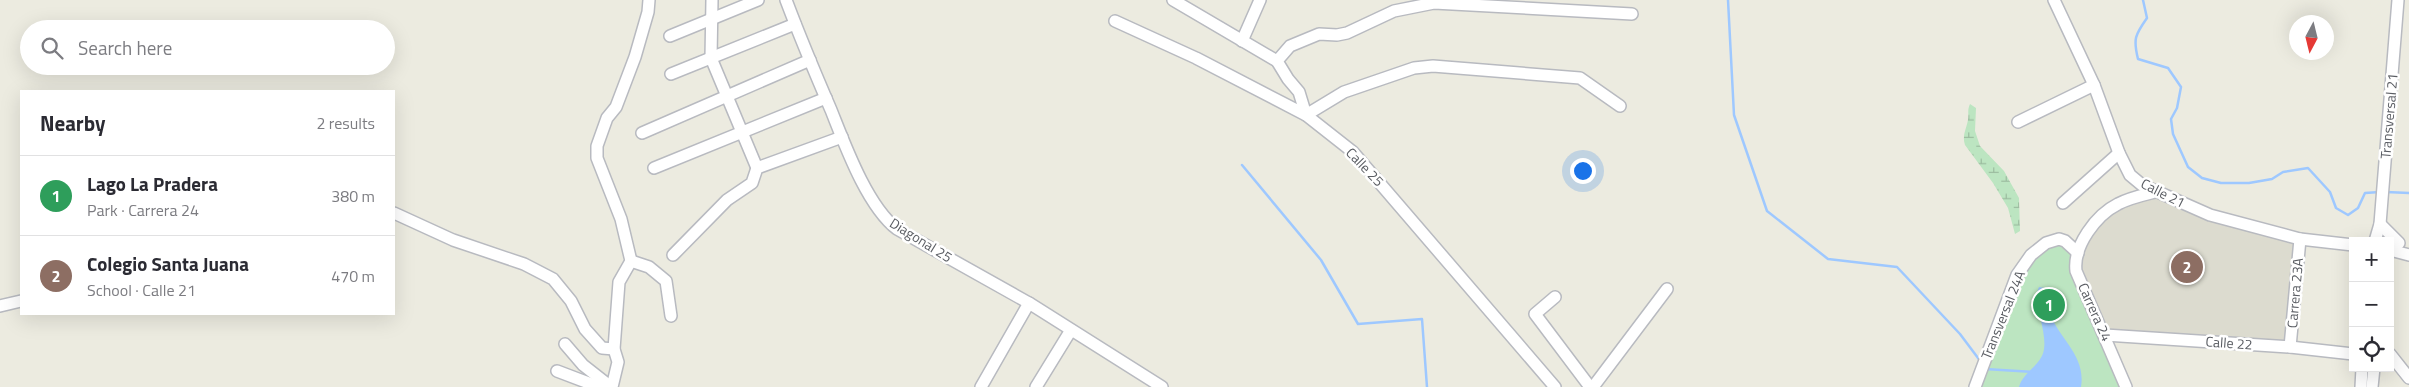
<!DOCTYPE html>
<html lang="en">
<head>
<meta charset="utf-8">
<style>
	:root { --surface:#fff; --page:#f2f2f3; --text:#2b2b33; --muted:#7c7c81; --line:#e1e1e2; --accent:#e9512a }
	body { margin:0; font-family:"Titillium Web",sans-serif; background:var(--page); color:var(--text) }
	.controls { position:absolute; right:15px; bottom:15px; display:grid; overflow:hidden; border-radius:0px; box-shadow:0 5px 20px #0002 }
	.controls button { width:45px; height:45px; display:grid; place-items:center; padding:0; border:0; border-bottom:1px solid var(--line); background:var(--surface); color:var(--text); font:25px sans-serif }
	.compass { position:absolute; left:2289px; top:15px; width:45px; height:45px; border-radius:50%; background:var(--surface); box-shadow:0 5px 20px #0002; rotate:187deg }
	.you { position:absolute; left:1582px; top:170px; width:18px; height:18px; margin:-12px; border:4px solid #fff; border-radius:50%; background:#1a73e8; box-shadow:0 0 0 8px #1a73e833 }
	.badge { display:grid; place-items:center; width:32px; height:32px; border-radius:50%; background:var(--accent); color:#fff; font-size:16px; font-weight:700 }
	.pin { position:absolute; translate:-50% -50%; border:2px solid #fff; box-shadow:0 1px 5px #0006 }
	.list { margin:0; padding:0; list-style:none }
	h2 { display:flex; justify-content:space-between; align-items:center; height:65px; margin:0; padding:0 20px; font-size:21px }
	h2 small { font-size:16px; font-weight:400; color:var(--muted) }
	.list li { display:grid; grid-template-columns:32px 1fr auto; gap:15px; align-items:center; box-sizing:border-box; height:80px; padding:0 20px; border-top:1px solid var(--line) }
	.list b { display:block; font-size:19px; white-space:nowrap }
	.list p { margin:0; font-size:16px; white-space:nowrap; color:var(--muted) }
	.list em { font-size:16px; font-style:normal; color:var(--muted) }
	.icon { flex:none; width:28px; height:28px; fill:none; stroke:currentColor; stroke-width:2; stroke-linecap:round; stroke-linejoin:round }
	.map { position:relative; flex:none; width:2409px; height:387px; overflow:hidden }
	.search { position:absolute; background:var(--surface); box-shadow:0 5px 20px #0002; left:20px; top:20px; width:375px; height:55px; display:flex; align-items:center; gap:12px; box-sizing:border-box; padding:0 18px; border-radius:28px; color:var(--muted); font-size:19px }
	.panel { position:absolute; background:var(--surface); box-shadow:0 5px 20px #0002; left:20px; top:90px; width:375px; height:225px; border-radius:0px }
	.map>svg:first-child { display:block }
</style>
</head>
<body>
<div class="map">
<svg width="2409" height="387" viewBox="0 0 2409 387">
	<defs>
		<pattern id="wetland-marsh" width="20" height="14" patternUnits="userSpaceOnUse" patternTransform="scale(1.25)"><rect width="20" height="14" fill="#bce5c1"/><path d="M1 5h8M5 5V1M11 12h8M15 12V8" fill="none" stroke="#9cbda0"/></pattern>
	</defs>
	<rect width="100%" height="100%" fill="#ecebe0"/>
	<path fill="#dcdbcf" d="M2155,192L2300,239L2290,347L2105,335L2076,271L2078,253L2104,213Z"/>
	<path fill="url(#wetland-marsh)" d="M1970,104L1976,108L1975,131L1980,146L2004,171L2019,198L2020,231L2015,234L2008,208L1993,183L1965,145C1962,135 1966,130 1968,120C1969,114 1967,110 1970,104Z"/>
	<path fill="#bce5c1" d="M2052,240L2078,253L2075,263L2126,387H1975L2017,275Z"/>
	<path fill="#9ec8ff" d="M2039,287L2045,288C2049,297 2047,305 2050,314C2061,341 2086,356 2081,387H2019C2023,372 2042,365 2044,349C2047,330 2032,301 2039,287Z"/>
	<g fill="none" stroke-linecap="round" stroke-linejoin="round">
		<g stroke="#9ec8ff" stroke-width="2.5">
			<path d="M1728,0L1734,115L1767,211L1828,259L1897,267L1960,334L1981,362"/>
			<path d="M2143,0L2147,18C2135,35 2133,39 2138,59L2168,68L2181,87L2177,108L2171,119L2173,134L2188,167L2202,178L2221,183H2249L2272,179L2283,172L2308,168L2330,192L2336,208L2348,215L2358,208L2365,193L2380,192"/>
			<path d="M1242,165L1321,260L1358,324L1422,319L1427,387"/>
			<path d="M2386,192L2409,193"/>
			<path d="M1985,369L2034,372"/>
		</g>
		<g stroke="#b8bac0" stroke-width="14">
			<g id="minor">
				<path d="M712,0L711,58L757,168"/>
				<path d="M786,0C800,37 815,73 831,110C845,145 867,206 897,229L1029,303L1162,387"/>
				<path d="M1173,0L1277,61"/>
				<path d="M2054,0L2094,85L2119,153L2130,175L2142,185L2210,215L2300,239L2353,245"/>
				<path d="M1115,21L1196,58L1306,115L1353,152L1555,387"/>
				<path d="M670,36L758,0"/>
				<path d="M1242,41L1260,0"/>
				<path d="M671,74L795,24"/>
				<path d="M1620,106L1580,78L1433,66L1414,68L1344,92L1306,115L1299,92L1288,79L1277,61L1290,46L1319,34L1337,35L1347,33L1394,11L1434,3L1632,14"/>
				<path d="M2018,122L2094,85"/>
				<path d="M642,133L810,60"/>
				<path d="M654,168L826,98"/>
				<path d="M2063,203L2119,153"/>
				<path d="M394,213L453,240L524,264L553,279L571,301L585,329L602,348L614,349"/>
				<path d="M2380,224L2399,243"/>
				<path d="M2375,241L2380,224L2398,0"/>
				<path d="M2390,250L2409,255"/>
				<path d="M673,255L727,200L752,183L757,168L842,137"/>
				<path d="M631,261L649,267L666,281L671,316"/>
				<path d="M1555,297L1535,314L1590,387"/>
				<path d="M0,306L21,301"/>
				<path d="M2105,335L2290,347L2353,354"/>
				<path d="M565,344L583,365L611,387"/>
				<path d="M2290,347L2300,239"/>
				<path d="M2390,354L2409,378"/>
				<path d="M557,371L599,387"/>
				<path d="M612,387L618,362L614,349L619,282L631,261L621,219L597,158V146L607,118L616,107L635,57L648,12L649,0"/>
				<path d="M981,387L1029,303"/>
				<path d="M1036,387L1071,330"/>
				<path d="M1593,387L1667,289"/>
				<path d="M1975,387L2017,275L2031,255L2046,243L2059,239L2065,241L2078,253"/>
				<path d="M2126,387L2076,271C2073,246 2096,215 2118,204C2129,198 2143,195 2155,192"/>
				<path d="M2361,387L2362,368"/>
				<path d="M2372,387L2374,368"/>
			</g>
		</g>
		<use href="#minor" stroke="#fff" stroke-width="11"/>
	</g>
	<g text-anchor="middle" stroke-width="5" stroke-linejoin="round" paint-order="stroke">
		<g font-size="14" fill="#595c62" stroke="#fff">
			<text transform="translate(2389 116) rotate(-85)" y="5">Transversal 21</text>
			<text transform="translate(1365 167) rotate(46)" y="5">Calle 25</text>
			<text transform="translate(2163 193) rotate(27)" y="5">Calle 21</text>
			<text transform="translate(921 240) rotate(32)" y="5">Diagonal 25</text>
			<text transform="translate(2295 293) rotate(-85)" y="5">Carrera 23A</text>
			<text transform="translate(2095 312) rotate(66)" y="5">Carrera 24</text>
			<text transform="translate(2003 315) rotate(-68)" y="5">Transversal 24A</text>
			<text transform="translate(2229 343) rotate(4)" y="5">Calle 22</text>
		</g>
	</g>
</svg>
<div class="controls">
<button>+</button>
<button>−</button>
<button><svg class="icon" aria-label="locate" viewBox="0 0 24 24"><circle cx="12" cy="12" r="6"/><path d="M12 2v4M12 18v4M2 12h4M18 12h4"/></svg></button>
</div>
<svg class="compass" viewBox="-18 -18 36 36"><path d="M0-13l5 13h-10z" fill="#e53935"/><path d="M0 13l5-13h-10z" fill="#7c7c81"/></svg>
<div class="you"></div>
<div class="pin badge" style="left:2049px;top:305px;background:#2e9e5b">1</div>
<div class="pin badge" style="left:2187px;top:267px;background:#8d6e63">2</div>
<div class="search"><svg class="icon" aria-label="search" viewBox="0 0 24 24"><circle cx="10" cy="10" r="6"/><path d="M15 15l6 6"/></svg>Search here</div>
<section class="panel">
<h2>Nearby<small>2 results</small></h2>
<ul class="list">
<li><span class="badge" style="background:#2e9e5b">1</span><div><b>Lago La Pradera</b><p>Park · Carrera 24</p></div><em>380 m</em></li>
<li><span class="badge" style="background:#8d6e63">2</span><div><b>Colegio Santa Juana</b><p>School · Calle 21</p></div><em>470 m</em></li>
</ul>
</section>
</div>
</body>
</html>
